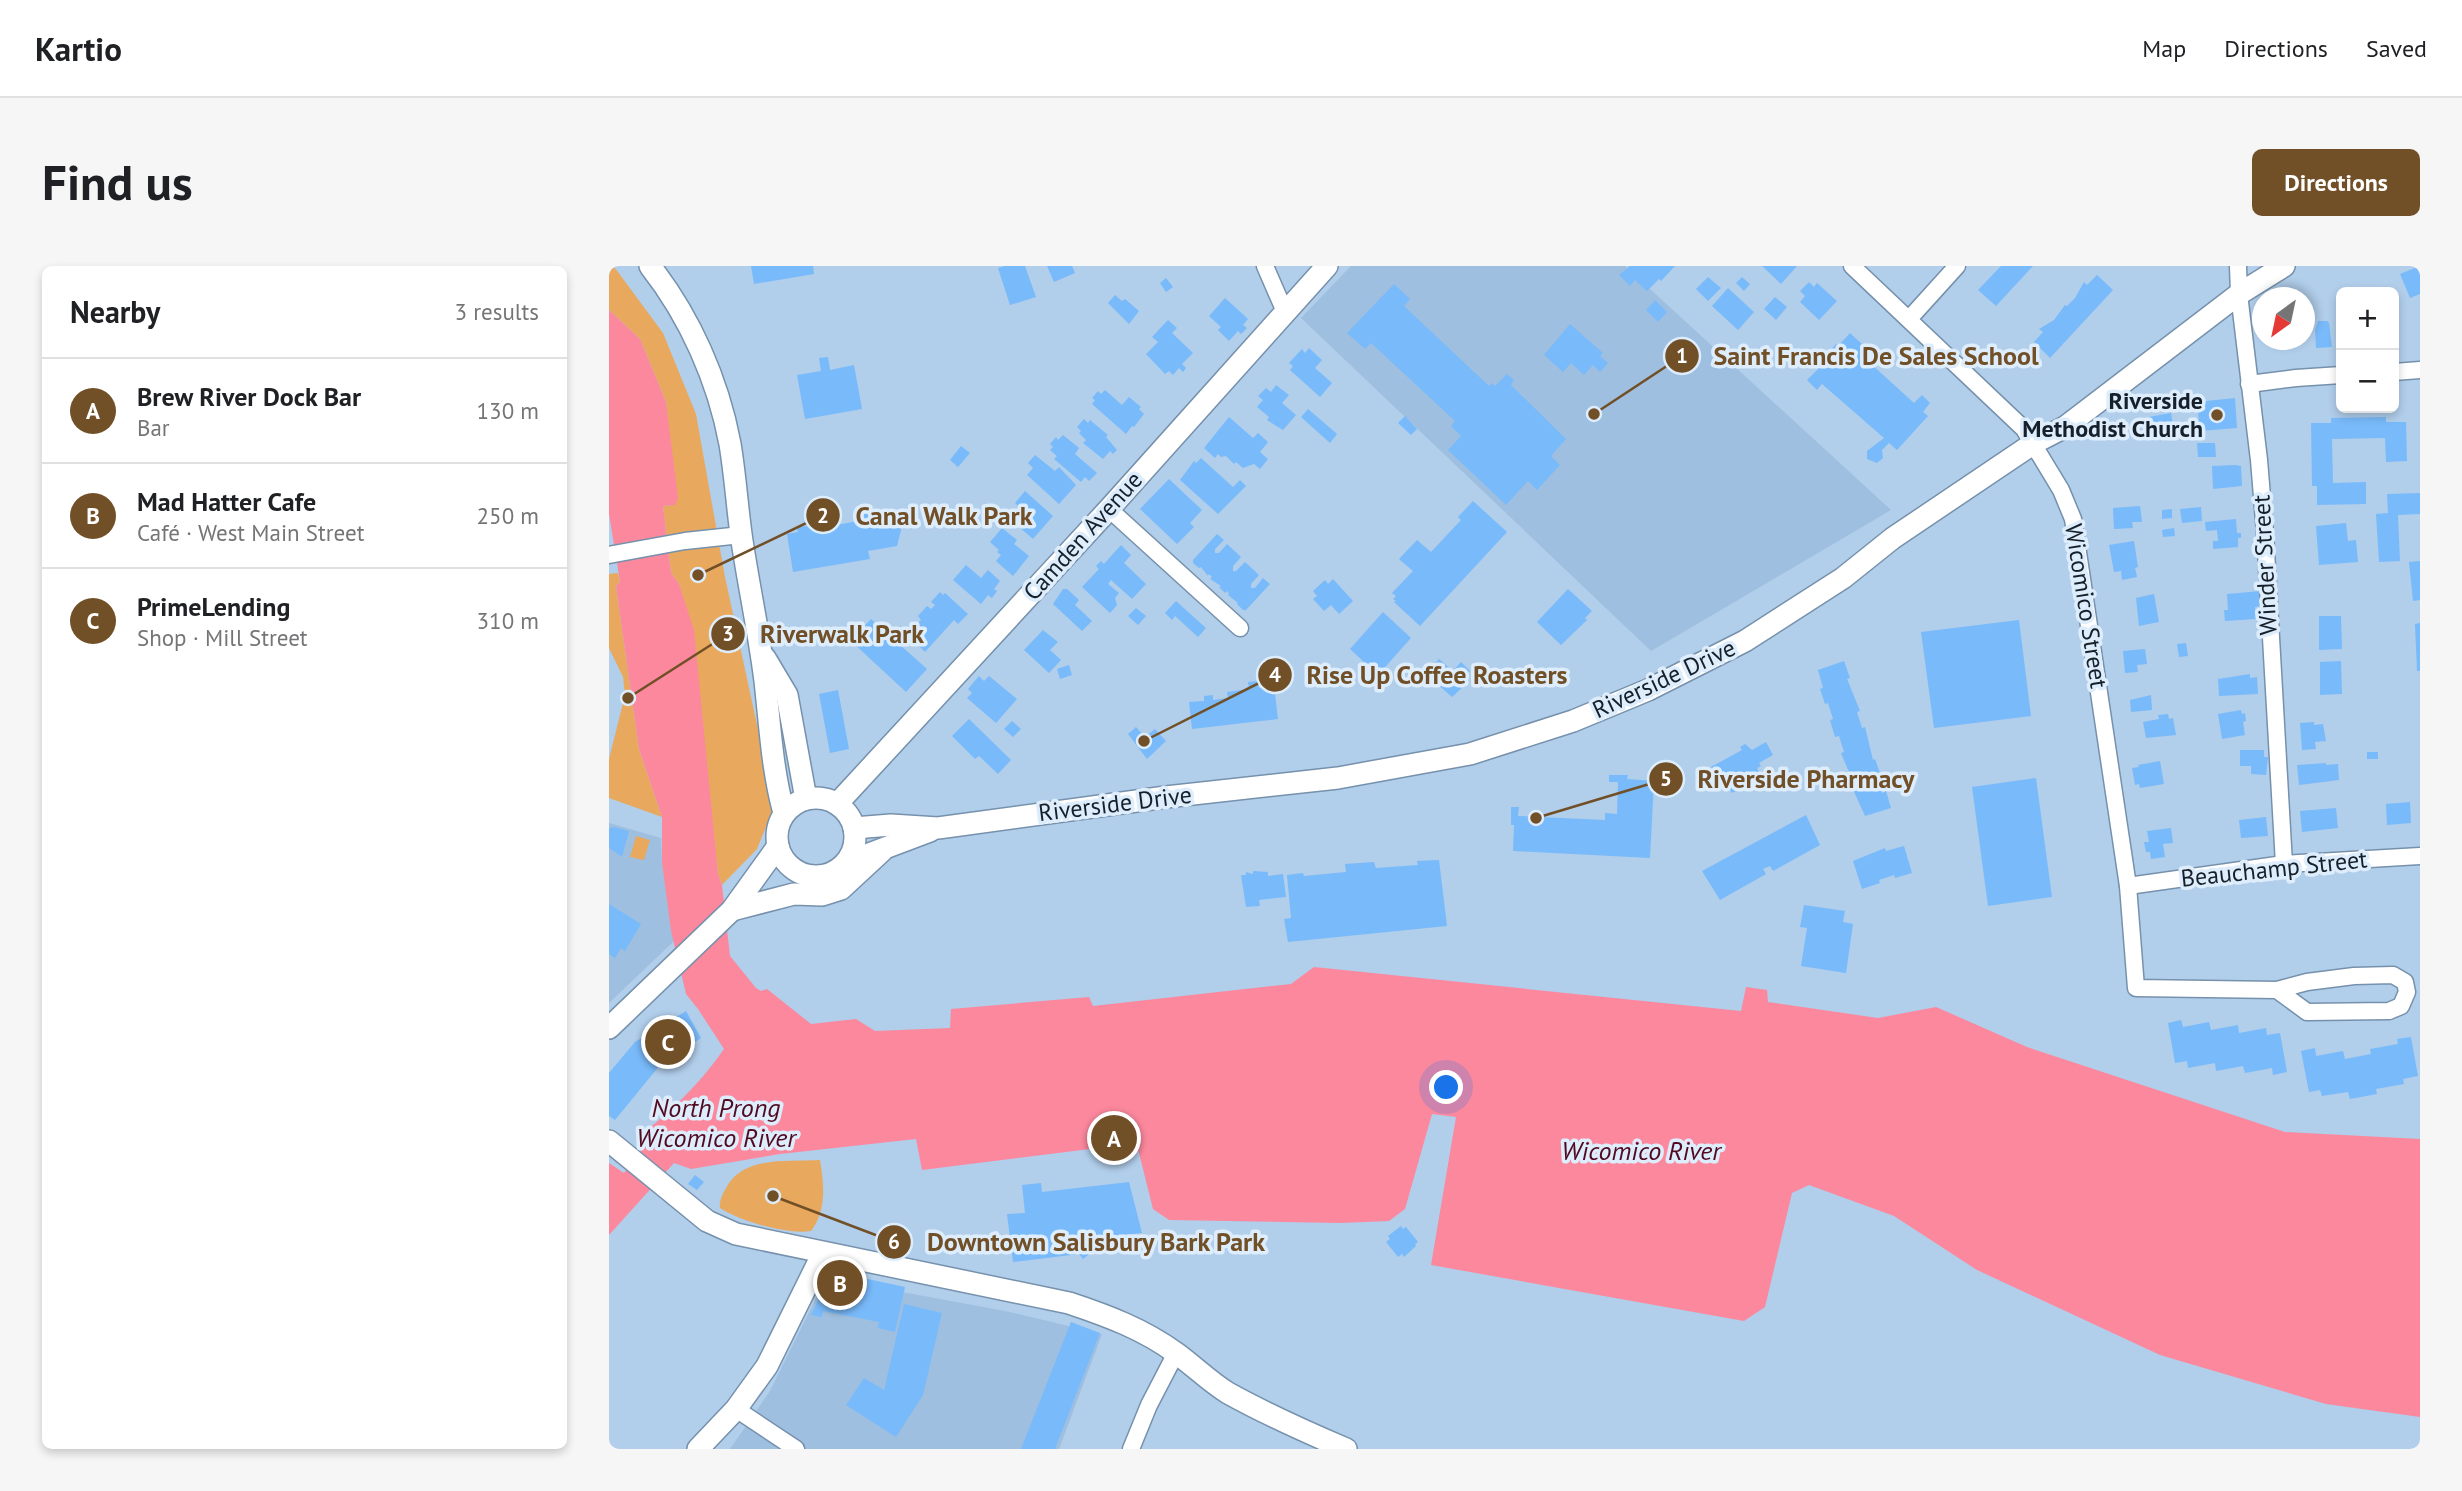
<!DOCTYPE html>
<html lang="en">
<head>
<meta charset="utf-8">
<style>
	:root { --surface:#fff; --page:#f6f6f6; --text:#202124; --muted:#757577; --line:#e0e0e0; --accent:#714f27 }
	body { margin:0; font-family:"PT Sans",sans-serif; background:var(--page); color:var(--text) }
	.controls { position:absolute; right:21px; top:21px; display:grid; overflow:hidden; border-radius:10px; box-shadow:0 4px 10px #0003 }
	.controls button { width:63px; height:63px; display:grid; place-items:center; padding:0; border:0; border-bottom:2px solid var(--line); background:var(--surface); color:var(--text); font:35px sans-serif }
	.compass { position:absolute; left:1643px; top:21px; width:63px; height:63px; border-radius:50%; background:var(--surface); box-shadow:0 4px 10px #0003; rotate:213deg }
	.you { position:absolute; left:838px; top:822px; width:24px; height:24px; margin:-18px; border:5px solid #fff; border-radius:50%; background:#1a73e8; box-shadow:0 0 0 10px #1a73e833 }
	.badge { display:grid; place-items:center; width:46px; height:46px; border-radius:50%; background:var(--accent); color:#fff; font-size:23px; font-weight:700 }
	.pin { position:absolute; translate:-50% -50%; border:4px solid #fff; box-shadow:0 2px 7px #0006 }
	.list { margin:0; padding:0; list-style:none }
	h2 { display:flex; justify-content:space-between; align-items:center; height:91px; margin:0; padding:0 28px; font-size:30px }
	h2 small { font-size:23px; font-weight:400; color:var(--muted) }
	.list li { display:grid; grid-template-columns:46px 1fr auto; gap:21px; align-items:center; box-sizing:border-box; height:105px; padding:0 28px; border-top:2px solid var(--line) }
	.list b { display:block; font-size:26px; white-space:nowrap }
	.list p { margin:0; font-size:23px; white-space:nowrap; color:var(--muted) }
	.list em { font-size:23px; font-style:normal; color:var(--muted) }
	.map { position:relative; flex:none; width:1811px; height:1183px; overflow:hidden; border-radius:10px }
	header { display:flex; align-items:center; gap:42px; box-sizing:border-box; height:98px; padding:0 35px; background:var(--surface); border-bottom:2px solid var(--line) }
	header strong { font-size:33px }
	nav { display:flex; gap:38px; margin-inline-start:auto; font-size:24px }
	.intro { display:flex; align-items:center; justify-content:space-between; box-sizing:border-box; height:168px; padding:0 42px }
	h1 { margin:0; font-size:49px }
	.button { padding:18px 32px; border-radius:10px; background:var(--accent); color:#fff; font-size:24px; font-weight:700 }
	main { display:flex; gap:42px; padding:0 42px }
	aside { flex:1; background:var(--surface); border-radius:10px; box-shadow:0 4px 10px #0003 }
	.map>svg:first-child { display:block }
</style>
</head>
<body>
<header>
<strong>Kartio</strong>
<nav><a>Map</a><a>Directions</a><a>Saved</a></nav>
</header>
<div class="intro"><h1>Find us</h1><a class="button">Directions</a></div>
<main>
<aside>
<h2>Nearby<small>3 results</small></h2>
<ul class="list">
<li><span class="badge">A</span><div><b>Brew River Dock Bar</b><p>Bar</p></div><em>130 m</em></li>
<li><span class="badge">B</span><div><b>Mad Hatter Cafe</b><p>Café · West Main Street</p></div><em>250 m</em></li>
<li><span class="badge">C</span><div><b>PrimeLending</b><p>Shop · Mill Street</p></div><em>310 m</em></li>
</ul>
</aside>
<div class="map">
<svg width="1811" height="1183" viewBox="0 0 1811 1183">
	<rect width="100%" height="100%" fill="#b1ceeb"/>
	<g fill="#9ebfe0">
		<path d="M742,0H1016L1282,244L1042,385L692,52Z"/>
		<path d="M0,557L52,572L53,597L65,675L0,737Z"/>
		<path d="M217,1012L396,1045L493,1068L450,1183H121L161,1125Z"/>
	</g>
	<g fill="#e8a95f">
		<path d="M0,0H4L9,6L54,67L87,148L116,311L160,514L163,546L148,583L113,619L109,608L74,332L70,318L62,307L54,240L66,239L57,136L31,73L0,44Z"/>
		<path d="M9,307L11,316L7,320L30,483L53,551L0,532V493L16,429L14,411L0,382V308Z"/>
		<path d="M27,570L41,574L35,594L21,591Z"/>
		<path d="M211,894C215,919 218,944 202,965C178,969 131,955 111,942C110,935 113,929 117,922C134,889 180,896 211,894Z"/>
	</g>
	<path fill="#fc889e" d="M0,44L31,73L57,136L69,232L66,239L54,240L62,307L70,318L85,364L109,608L113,619L121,690L147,722L152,725L158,723L202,758L247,753L266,765L341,762L342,743L480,731L484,740L682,718L705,701L1132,745L1137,721L1158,724L1159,736L1269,752L1327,741L1418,781L1676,866L1811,873V1151L1717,1138L1551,1089L1368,1004L1285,950L1200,919L1183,927L1156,1041L1135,1055L822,999L847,851L823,848L796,943L780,955L731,957L560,954L544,943L521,851L486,854L489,882L313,904L307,873L171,888L82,903L65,897L0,969V897L15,907L36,880L27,873C60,847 91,818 115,783L89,743L77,728L62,665L53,597V551L30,483L7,320L11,316L0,248Z"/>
	<g fill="#79bafa">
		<path d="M142,0H204L205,8L145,18Z"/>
		<path d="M396,0H416L427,31L401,39L389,2Z"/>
		<path d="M438,0H463L466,7L445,16Z"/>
		<path d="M1021,0H1066L1052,15L1050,13L1038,25L1026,14L1021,20L1010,9Z"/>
		<path d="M1153,0H1188L1172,18Z"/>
		<path d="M1392,0H1424L1387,40L1369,24Z"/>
		<path d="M1811,0V28L1801,32L1791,8Z"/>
		<path d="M1488,9L1504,24L1441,92L1425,76L1434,66L1430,63L1445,54L1456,39L1458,40L1466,32L1475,16L1478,19Z"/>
		<path d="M1099,11L1112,22L1099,35L1087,23Z"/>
		<path d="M1133,11L1141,18L1135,25L1127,17Z"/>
		<path d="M557,12L564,21L557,26L551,17Z"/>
		<path d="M1200,16L1205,21L1208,17L1228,35L1210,54L1191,36L1196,30L1191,25Z"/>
		<path d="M785,18L801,33L795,40L880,120L883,117L886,120L898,108L905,114L902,119L957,173L942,190L951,199L928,224L919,215L897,239L839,184L852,170L842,160L846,155L762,77L756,83L738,67Z"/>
		<path d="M1119,22L1145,46L1129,64L1103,40Z"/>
		<path d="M506,29L513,35L516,33L530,45L520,58L499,37Z"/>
		<path d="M1166,31L1178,41L1167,54L1155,43Z"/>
		<path d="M616,32L639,53L634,59L638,62L632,68L629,65L620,75L609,64L612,61L600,50Z"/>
		<path d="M1046,34L1058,46L1049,56L1037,44Z"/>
		<path d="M559,54L568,62L563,67L584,87L573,98L577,102L574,106L570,102L564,109L560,105L556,108L537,88L549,76L543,71Z"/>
		<path d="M1709,55H1718L1720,57L1723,81L1707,82L1706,64Z"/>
		<path d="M961,58L994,87L991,90L999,97L991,106L984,99L975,109L962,97L954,106L935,89Z"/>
		<path d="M1241,67L1266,90L1261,97L1305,137L1313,129L1321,137L1314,146L1319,150L1288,184L1280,177L1273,184L1274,192L1268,197L1258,193V185L1275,172L1213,118L1208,124L1198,114L1210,102L1208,99L1227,78L1229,80Z"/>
		<path d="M700,82L713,94L706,102L723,117L711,131L681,104L684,100L680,97L693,83L696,87Z"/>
		<path d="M219,91L221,104L245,99L253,143L196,153L188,109L212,105L210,92Z"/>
		<path d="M667,119L680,129L673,137L687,149L674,164L658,154L660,151L648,141L654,134L649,130L657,122L662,126Z"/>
		<path d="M496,124L513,139L520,131L532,141L530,143L535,148L525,161L523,160L517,168L483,138L486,134L483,132L489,125L492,128Z"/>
		<path d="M1626,132L1628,162L1591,165L1588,136Z"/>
		<path d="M699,143L728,168L721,177L692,151Z"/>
		<path d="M1562,147L1566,171L1544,175L1540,151Z"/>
		<path d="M796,150L808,163L802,169L789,157Z"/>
		<path d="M620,151L644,172L649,167L659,176L651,186L659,193L651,203L645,198L634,202L627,196L625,198L617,190L612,191L609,188L606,192L595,182Z"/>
		<path d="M1777,151V156H1797L1798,195L1777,196L1776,172L1723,173L1724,217L1757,216V238L1708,239V220H1703L1702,157H1722V152Z"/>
		<path d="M475,153L479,157L481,154L499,169L497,171L508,184L504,188L501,185L494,193L474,177L477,174L470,167L472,165L468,161Z"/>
		<path d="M454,169L470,182L466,188L488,207L480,215L476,211L472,216L445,193L448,190L441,184L444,181L441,178L447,171L449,174Z"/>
		<path d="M1588,177H1606L1607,191H1589Z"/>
		<path d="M352,180L361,187L349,201L341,194Z"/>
		<path d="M426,189L446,205L450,201L467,219L450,238L418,209L424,202L419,197Z"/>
		<path d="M592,192L624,221L631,214L637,220L609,248L571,214L585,195L587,197Z"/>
		<path d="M1626,199L1632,200L1633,220L1604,223L1603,200Z"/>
		<path d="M560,213L593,244L581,257L585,261L568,278L531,243Z"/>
		<path d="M416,225L444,250L424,273L400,252L410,241L406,237Z"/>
		<path d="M1811,227V248L1789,249L1791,295L1770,296L1767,248L1779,247L1778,228Z"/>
		<path d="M864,235L898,266L811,360L785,336L787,335L784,333L787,330L783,327L804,305L790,293L808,274L822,286L852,254L849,251Z"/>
		<path d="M1531,240L1533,256H1523L1524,262L1505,263L1504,242Z"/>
		<path d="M1592,241L1593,255L1573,257L1571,243Z"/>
		<path d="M1563,243V252L1553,253V244Z"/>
		<path d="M259,247L260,254L296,248L288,280L259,285L261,293L184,306L178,268L189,266L188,262L206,258L207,263L254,254L252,248Z"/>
		<path d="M1627,253L1628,267H1632V272H1629V281L1604,283V275H1609L1608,264L1597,265L1596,256Z"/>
		<path d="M1737,257L1739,275L1747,274L1749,296L1710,299L1707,260Z"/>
		<path d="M393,262L408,274L405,278L420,290L404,310L387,295L392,289L388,286L390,284L381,276Z"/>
		<path d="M1565,262L1566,270L1554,271L1553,264Z"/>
		<path d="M608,268L615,274L606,283V287H610L618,278L632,291L624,300V305H627L636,296L650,309L642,318V322H646L654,312L661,318L637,344H634L628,338L629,337L619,329L620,328L618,325L616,327L610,321L612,320L601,313L603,311L600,308L599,310L592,301L590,302L584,297V294Z"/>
		<path d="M1525,275L1529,301L1526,302L1528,311L1513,314L1512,305L1505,306L1500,279Z"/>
		<path d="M512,279L522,289L515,297L537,318L523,333L502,314L499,318L510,327L506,332L508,339L501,347L473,321L490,303L487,300L492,295L495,298Z"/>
		<path d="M1811,295V334L1804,335L1800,296Z"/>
		<path d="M357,299L372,312L379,304L391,315L385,323L388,325L383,332L379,329L372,338L344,314Z"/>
		<path d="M724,313L744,335L730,348L722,339L715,345L704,333L708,330L704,325L716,314L719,318Z"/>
		<path d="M454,323H458L470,334L466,339L483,355L473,365L444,338Z"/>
		<path d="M959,323L983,345L976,352L978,354L952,379L928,356Z"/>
		<path d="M1652,325L1653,340L1646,341L1647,353L1616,355L1615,344H1619L1618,328Z"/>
		<path d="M331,326L334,329L336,327L359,348L349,358L345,354L316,386L295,365L305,355L308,358L312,354L309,350L318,340L322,343L326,339L322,336Z"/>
		<path d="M1545,328L1550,356L1530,360L1527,332Z"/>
		<path d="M567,335L597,362L589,371L566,350L563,354L556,347Z"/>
		<path d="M527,342L537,350L529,359L519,350Z"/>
		<path d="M774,346L802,372L769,409L741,383Z"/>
		<path d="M1710,350H1732L1733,383L1710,384Z"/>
		<path d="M262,353L318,403L297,426L242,375Z"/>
		<path d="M1410,354L1422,450L1325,462L1312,366Z"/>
		<path d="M1811,357V405H1808L1806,358Z"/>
		<path d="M434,364L449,376L441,384L452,394L440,407L415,384Z"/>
		<path d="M1577,377L1579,390L1570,391L1568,378Z"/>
		<path d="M1536,383L1538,398L1528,399L1529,406L1516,407L1514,385Z"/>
		<path d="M830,393L844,405L852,396L861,405L852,414L857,418L843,431L817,408Z"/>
		<path d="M1235,395L1241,412L1238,413L1251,445L1248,446L1253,462L1256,461L1264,494L1266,493L1272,510L1268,511L1273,527L1277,525L1282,542L1256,550L1242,519L1245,518L1232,487L1235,486L1230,470L1226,471L1221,454L1224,453L1219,437L1216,438L1211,423L1214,422L1209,404Z"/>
		<path d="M1732,395L1733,428L1711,429V396Z"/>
		<path d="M460,399L463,409L451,413L448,403Z"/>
		<path d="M1641,408V412L1648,411L1649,428L1610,430L1609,413Z"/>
		<path d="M370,410L375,415L380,410L408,433L387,457L358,432L363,427L359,423Z"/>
		<path d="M649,415L650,422L665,420L669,453L583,463L580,436L595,435V430L604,429V434L619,432L618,426L640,423L639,416Z"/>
		<path d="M229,424L240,483L221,487L210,428Z"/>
		<path d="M1542,429L1543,444L1522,446L1521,434Z"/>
		<path d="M1632,444L1633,448L1636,447L1637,455L1634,456L1636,469L1613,473L1609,448Z"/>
		<path d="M1559,448L1560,453L1564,452L1567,469L1537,472L1534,456L1550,453L1549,449Z"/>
		<path d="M360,453L402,494L389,508L370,490L366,493L343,470Z"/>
		<path d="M403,455L412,463L404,471L395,463Z"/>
		<path d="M1705,456V459L1714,458L1717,475L1706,476L1707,483L1693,484L1691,457Z"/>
		<path d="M527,461L536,471L546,463L557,475L538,493L519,468Z"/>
		<path d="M1157,476L1164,489L1150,497L1152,500L1148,502L1153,511L1123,527L1118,519L1113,522L1102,501L1133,484L1131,481L1136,478L1143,484Z"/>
		<path d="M1631,484H1655V491H1659L1657,509L1642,508V500H1631Z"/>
		<rect x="1758" y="486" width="11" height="7"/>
		<path d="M1551,495L1555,518L1531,522L1530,518L1526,519L1523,502L1530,501L1529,499Z"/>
		<path d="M1717,497V499L1729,498L1730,514L1690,519L1688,499Z"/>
		<path d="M1000,509H1019L1018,513L1045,515L1041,592L904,585L905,559H902V541H910L909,550L996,554V547L1008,548L1009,516H1000Z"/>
		<path d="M1427,512L1443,631L1379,640L1363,521Z"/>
		<path d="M1801,536L1802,557L1778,559L1777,538Z"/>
		<path d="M1727,542L1729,562L1693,566L1691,545Z"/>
		<path d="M1197,549L1211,579L1164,605L1161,600L1154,603L1157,608L1111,634L1093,605Z"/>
		<path d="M1657,551L1659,570L1632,572L1630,554Z"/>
		<path d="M5,561L20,565L13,591L0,582V562Z"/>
		<path d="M1562,562L1564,577L1554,578L1556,591L1542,593L1541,586H1537L1535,576H1540L1538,565Z"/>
		<path d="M1295,580L1303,607L1286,612L1285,609L1270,614L1271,617L1253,623L1244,595L1276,582L1277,585Z"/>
		<path d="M830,594L838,660L679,676L675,653L682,652L678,609L694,607L695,610L737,606L736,598L765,596L767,602L809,599L808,595Z"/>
		<path d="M644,605L659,606V610L674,608L677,631L650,634L651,640L637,641L632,609H637V606L644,608Z"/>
		<path d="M0,638L32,658L16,685L12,682L6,692L0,688Z"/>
		<path d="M1195,639L1236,645L1234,656L1244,658L1237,707L1192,700L1198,662L1191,661Z"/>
		<path d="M77,745L92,772L51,799L6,854L0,850V807L26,776Z"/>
		<path d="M1572,754L1574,761L1600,756L1602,764L1629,759L1630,767L1657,762L1658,769L1671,767L1678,806L1664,809L1663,802L1636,807L1634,800L1607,805L1606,797L1579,802L1578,795L1566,797L1559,757Z"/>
		<path d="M1802,771L1809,810L1794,813L1795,818L1767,823L1768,828L1741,833L1739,826L1713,830L1711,824L1700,826L1692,785L1706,782L1707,790L1734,785L1736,793L1762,788L1761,783L1789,778L1788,773Z"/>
		<path d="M513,852L516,879L495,881L492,855Z"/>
		<path d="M86,909L95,916L88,924L79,918Z"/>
		<path d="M520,916L533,967L502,970L503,974L484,976L488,982L474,993L470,988L404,996L398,948L416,947L413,919L432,917L433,926Z"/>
		<path d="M792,960L794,963L797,961L809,976L806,978L807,980L795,991L793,988L789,991L777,976L781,973L779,970Z"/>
		<path d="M226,1006L296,1021L286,1066L269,1062L270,1056L214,1045L213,1051L202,1049L222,1008Z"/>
		<path d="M295,1038L333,1047L314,1129L287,1171L237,1139L255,1112L275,1124Z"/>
		<path d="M462,1056L491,1067L446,1183H412Z"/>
	</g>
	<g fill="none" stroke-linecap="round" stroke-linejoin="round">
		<g stroke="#7691ac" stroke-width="19">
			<g id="street">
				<path d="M656,0L676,46"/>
				<path d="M1243,0L1415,163L1452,224L1464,253L1519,620L1527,722L1668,724L1698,716L1745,710L1784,709L1796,716L1798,726L1792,740L1780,745L1698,746L1668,724"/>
				<path d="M1629,0L1630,28L1650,194L1656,267L1675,598"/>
				<path d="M1300,53L1348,0"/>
				<path d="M1785,106L1811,104"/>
				<path d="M1640,118L1687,112L1732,109"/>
				<path d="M500,243L631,362"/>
				<path d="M0,289L76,275L132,269"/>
				<path d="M1519,620L1675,598L1811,590"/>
				<path d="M127,1143L187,1183"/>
				<path d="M522,1183L540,1139L567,1087"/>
			</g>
		</g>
		<g stroke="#7691ac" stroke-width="24">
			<g id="secondary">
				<path d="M41,0C81,51 109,114 121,178C126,208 128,238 132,268C139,317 150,366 156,415C161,459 163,504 175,547"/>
				<path d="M156,392L178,429L197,533"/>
				<circle cx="207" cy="571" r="39"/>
				<path d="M228,538L500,243L718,0"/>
				<path d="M245,562L282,559L329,562L557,531L729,512L861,488L964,455L1039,424L1136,375L1234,312L1284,272L1425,177L1456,161L1630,28L1675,0"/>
				<path d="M260,588L321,565"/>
				<path d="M123,644L185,628L213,629L232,623L273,585"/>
				<path d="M0,762L123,644L169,580"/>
				<path d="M0,875L98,955L127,968L460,1037C499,1050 534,1063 567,1087C585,1100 601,1116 619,1127C657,1148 697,1166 737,1183"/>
				<path d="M89,1183L127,1143L158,1100L214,987"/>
			</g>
		</g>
		<use href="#street" stroke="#fff" stroke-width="16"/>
		<use href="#secondary" stroke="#fff" stroke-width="21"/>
	</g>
	<circle fill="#714f27" stroke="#deedfc" stroke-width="2.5" cx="1608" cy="149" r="7"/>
	<g text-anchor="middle" stroke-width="7" stroke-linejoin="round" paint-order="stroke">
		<g font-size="24" font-weight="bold" fill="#15202b" stroke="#deedfc" text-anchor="end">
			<text x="1594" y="143">Riverside<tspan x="1594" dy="28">Methodist Church</tspan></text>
		</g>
		<g font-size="24" fill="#15202b" stroke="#deedfc">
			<text transform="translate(474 270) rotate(-48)" y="8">Camden Avenue</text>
			<text transform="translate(1656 299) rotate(-93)" y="8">Winder Street</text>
			<text transform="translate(1477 340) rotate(81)" y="8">Wicomico Street</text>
			<text transform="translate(1055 413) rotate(-25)" y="8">Riverside Drive</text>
			<text transform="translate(506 538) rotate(-7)" y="8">Riverside Drive</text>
			<text transform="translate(1665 603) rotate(-6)" y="8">Beauchamp Street</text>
		</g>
		<g font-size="26" font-style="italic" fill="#520a20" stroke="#deedfc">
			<text x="107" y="851">North Prong<tspan x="107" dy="30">Wicomico River</tspan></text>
			<text x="1032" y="894">Wicomico River</text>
		</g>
	</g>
	<path fill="none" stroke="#714f27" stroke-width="2.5" d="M985 148L1073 90M89 309L214 249M19 432L119 368M535 475L666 409M927 552L1057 513M164 930L285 976"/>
	<g fill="#714f27" stroke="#deedfc" stroke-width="2.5">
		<circle cx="985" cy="148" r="7"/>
		<circle cx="89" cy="309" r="7"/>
		<circle cx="19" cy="432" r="7"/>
		<circle cx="535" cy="475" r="7"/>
		<circle cx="927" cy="552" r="7"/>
		<circle cx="164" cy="930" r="7"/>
		<circle cx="1073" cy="90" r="18"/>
		<circle cx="214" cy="249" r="18"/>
		<circle cx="119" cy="368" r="18"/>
		<circle cx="666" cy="409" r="18"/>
		<circle cx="1057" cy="513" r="18"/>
		<circle cx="285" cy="976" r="18"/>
	</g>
	<g font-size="21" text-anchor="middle" font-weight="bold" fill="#fff">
		<text x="1073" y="97">1</text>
		<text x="214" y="257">2</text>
		<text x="119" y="375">3</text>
		<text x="666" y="416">4</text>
		<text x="1057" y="520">5</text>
		<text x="285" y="983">6</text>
	</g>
	<g font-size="26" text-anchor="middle" font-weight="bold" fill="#714f27" stroke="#deedfc" stroke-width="7" stroke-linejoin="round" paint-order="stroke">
		<text x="1267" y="99">Saint Francis De Sales School</text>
		<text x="335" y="259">Canal Walk Park</text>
		<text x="233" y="377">Riverwalk Park</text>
		<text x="828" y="418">Rise Up Coffee Roasters</text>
		<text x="1197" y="522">Riverside Pharmacy</text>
		<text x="487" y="985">Downtown Salisbury Bark Park</text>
	</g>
</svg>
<div class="controls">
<button>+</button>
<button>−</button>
</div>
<svg class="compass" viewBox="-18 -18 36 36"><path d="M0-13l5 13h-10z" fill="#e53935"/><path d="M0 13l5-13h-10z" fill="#757577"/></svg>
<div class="you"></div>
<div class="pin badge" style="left:505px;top:872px">A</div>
<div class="pin badge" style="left:231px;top:1017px">B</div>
<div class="pin badge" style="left:59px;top:776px">C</div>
</div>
</main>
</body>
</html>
